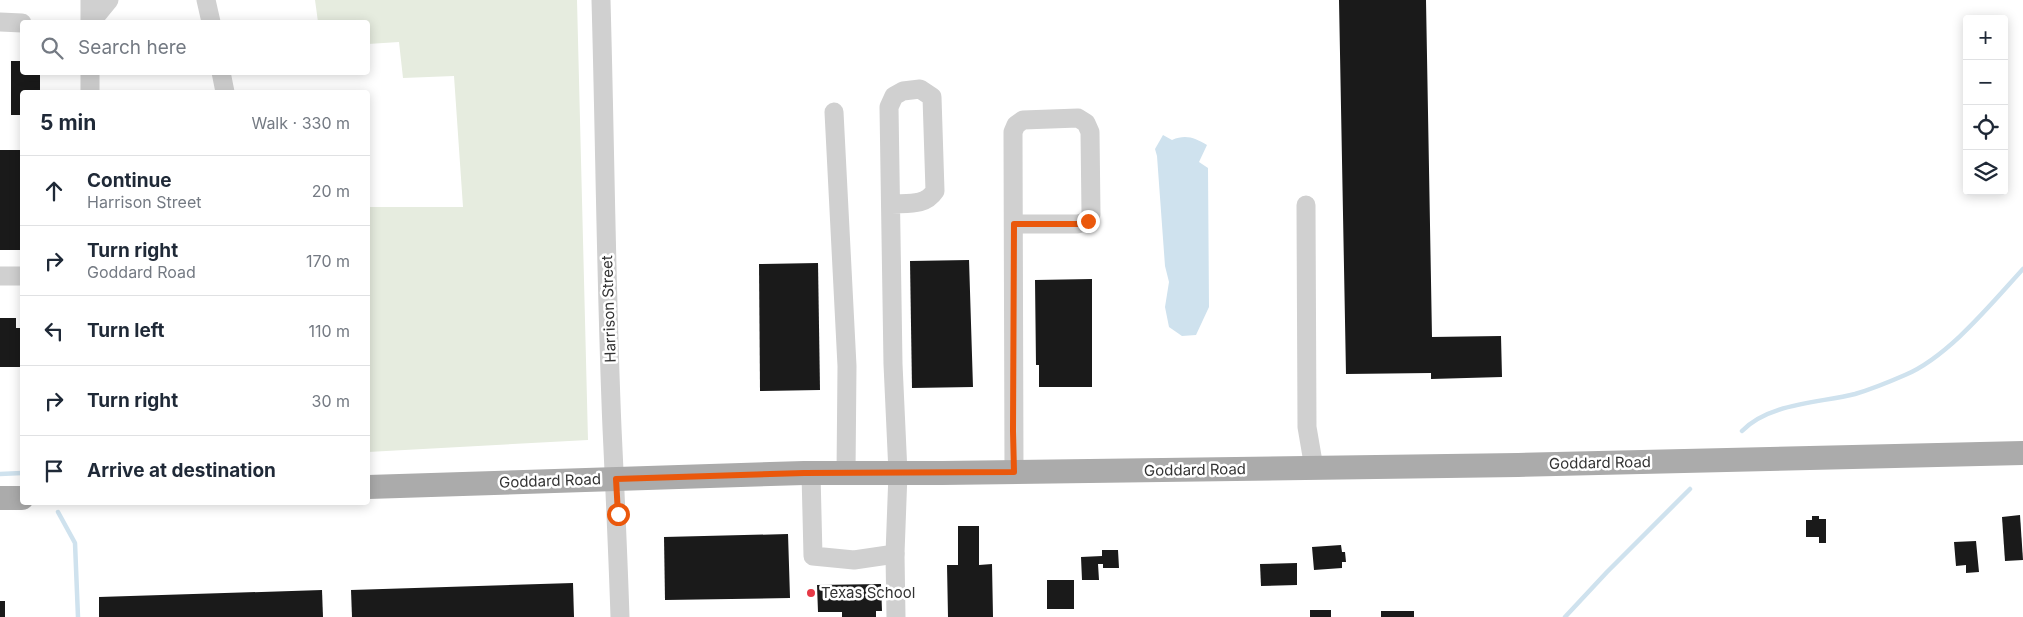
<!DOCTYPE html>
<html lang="en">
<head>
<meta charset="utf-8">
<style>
	:root { --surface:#fff; --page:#f6f6f7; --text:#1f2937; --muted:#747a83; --line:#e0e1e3 }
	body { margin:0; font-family:Inter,sans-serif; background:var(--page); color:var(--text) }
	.controls { position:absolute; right:15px; top:15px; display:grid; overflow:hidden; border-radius:5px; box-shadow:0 2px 12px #0003 }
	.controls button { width:45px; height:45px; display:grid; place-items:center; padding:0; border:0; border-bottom:1px solid var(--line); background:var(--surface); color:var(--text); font:25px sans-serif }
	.stop { position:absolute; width:15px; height:15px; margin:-11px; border:4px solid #ea580c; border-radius:50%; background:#fff }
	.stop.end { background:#ea580c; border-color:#fff; box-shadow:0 1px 5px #0008 }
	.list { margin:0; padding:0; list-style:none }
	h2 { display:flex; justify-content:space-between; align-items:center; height:65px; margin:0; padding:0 20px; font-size:21px }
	h2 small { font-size:16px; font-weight:400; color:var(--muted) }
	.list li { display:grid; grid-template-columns:32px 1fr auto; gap:15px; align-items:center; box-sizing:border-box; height:70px; padding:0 20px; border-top:1px solid var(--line) }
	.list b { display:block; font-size:19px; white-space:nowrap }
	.list p { margin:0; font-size:16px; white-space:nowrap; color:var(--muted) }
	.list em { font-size:16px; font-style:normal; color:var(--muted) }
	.icon { flex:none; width:28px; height:28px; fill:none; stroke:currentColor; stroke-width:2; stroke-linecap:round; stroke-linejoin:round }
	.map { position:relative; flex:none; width:2023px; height:617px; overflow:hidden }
	.search { position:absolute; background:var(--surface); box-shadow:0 2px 12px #0003; left:20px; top:20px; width:350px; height:55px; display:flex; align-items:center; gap:12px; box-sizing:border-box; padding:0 18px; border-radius:5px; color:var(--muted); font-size:19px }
	.panel { position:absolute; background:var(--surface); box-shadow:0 2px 12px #0003; left:20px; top:90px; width:350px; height:415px; border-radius:5px }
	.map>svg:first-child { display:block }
</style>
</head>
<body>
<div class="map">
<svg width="2023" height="617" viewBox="0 0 2023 617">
	<rect width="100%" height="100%" fill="#fff"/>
	<path fill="#e6ecdf" d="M315,0H577L588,440L368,452V207H463L454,76L403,78L399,42L368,44V22H318Z"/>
	<path fill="#cfe2ee" d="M1163,135L1172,140C1186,134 1195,138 1207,145L1199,162L1208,168L1209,307L1196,335L1182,336L1169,327L1165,307L1169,282L1165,266L1157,156L1155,149Z"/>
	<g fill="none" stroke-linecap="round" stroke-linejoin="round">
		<g stroke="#cfe2ee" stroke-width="4.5">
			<path d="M1742,431C1769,403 1819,403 1855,394C1872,389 1889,382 1905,375C1948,357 1991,304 2023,269"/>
			<path d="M0,474L22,473"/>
			<path d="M58,512L75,543L78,617"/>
			<path d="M1565,617L1607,572L1690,489"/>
		</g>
	</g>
	<g fill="#1a1a1a">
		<path d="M1339,0H1426L1432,337L1501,336L1502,377L1431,379V373L1346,374Z"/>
		<path d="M11,61H22V72H40V92H22V115H11Z"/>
		<rect x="0" y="150" width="22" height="100"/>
		<path d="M969,260L973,387L912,388L910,261Z"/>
		<path d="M818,263L820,390L760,391L759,264Z"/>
		<path d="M1092,279V387H1039V365H1036L1035,280Z"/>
		<path d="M0,318H16V328H22V367H0Z"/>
		<path d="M2020,515L2023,560L2005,561L2002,517Z"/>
		<path d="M1812,516H1819V519H1826V543H1819V537H1806V520H1812Z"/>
		<path d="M958,526H979V565L992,564L993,617H948L947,565H958Z"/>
		<path d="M788,534L790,598L665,600L664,537Z"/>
		<path d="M1976,541L1979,572L1966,573V565L1956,566L1954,542Z"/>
		<path d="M1341,545L1342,552H1345L1346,562H1342V568L1314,570L1312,547Z"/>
		<path d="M1102,550H1118L1119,568H1103V564H1098L1099,580H1082L1081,557L1102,556Z"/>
		<path d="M1297,563V585L1261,586L1260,564Z"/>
		<rect x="1047" y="580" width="27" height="29"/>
		<path d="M573,583L574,617H352L351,590Z"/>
		<path d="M881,584L882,611H876V617H842V612H818L817,585Z"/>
		<path d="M322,590L323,617H99V597Z"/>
		<rect x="0" y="601" width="5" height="16"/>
		<rect x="1310" y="610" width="21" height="7"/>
		<rect x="1381" y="611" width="33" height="6"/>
	</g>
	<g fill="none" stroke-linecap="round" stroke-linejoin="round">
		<g stroke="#d0d0d0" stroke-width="19">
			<path d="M90,0V22"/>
			<path d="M206,0L211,22"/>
			<path d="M601,0C605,143 606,285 612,428C615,491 618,554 620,617"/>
			<path d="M0,22L22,23"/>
			<path d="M91,22L109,0"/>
			<path d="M90,72V92"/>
			<path d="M221,72L225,92"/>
			<path d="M834,112L847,366L846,473"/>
			<path d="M891,204C909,203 925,206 935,191L932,97L920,89L903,91L894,96L889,107L893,364L898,473L895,554L896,617"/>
			<path d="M1306,205L1307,427L1314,468"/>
			<path d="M0,276H22"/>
			<path d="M1014,472L1013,132L1016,125L1023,120L1078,118L1086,123L1090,132L1091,214L1088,221L1078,224H1014"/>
			<path d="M811,473L813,556L854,560L895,554"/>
		</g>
		<g stroke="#ababab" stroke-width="24">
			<path d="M368,487L804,473H942L1518,465L2023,453"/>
			<path d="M0,498H22"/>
		</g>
	</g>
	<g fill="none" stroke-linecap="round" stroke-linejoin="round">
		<path stroke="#ea580c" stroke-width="6" d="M618,514L616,479L804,473L1014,472L1013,431L1014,224H1078L1088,221"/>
	</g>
	<circle fill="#e63946" stroke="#fff" stroke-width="2" cx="811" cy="593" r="5"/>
	<g text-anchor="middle" stroke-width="5" stroke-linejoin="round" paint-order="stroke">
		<g font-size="15" fill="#333" stroke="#fff">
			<text transform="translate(609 309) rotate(-92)" y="5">Harrison Street</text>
			<text transform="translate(1600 463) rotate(-1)" y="5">Goddard Road</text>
			<text transform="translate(1195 470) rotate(-1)" y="5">Goddard Road</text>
			<text transform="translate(550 481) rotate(-2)" y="5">Goddard Road</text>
		</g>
		<g font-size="15" fill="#333" stroke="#fff" text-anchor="start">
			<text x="821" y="598">Texas School</text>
		</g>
	</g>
</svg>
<div class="controls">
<button>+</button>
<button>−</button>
<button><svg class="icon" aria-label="locate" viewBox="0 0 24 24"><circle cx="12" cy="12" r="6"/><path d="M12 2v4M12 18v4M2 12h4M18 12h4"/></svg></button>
<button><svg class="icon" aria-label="layers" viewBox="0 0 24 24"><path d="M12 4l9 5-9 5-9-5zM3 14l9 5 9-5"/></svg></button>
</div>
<div class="stop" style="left:618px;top:514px"></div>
<div class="stop end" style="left:1088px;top:221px"></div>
<div class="search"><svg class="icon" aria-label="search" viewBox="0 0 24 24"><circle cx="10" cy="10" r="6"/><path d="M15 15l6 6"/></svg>Search here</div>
<section class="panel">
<h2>5 min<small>Walk · 330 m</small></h2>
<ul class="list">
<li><svg class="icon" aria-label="ahead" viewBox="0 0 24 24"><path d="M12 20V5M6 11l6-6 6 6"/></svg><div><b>Continue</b><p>Harrison Street</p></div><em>20 m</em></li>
<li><svg class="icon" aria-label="right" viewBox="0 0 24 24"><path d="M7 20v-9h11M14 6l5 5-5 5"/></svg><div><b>Turn right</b><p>Goddard Road</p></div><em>170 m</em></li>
<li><svg class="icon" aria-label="left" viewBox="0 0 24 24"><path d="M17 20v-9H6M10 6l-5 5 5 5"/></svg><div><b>Turn left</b></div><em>110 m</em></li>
<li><svg class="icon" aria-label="right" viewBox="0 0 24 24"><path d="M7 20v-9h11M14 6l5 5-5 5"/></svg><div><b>Turn right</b></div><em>30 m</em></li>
<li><svg class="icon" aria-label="arrive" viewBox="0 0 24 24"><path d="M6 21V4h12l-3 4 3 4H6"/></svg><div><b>Arrive at destination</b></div></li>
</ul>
</section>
</div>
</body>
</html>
